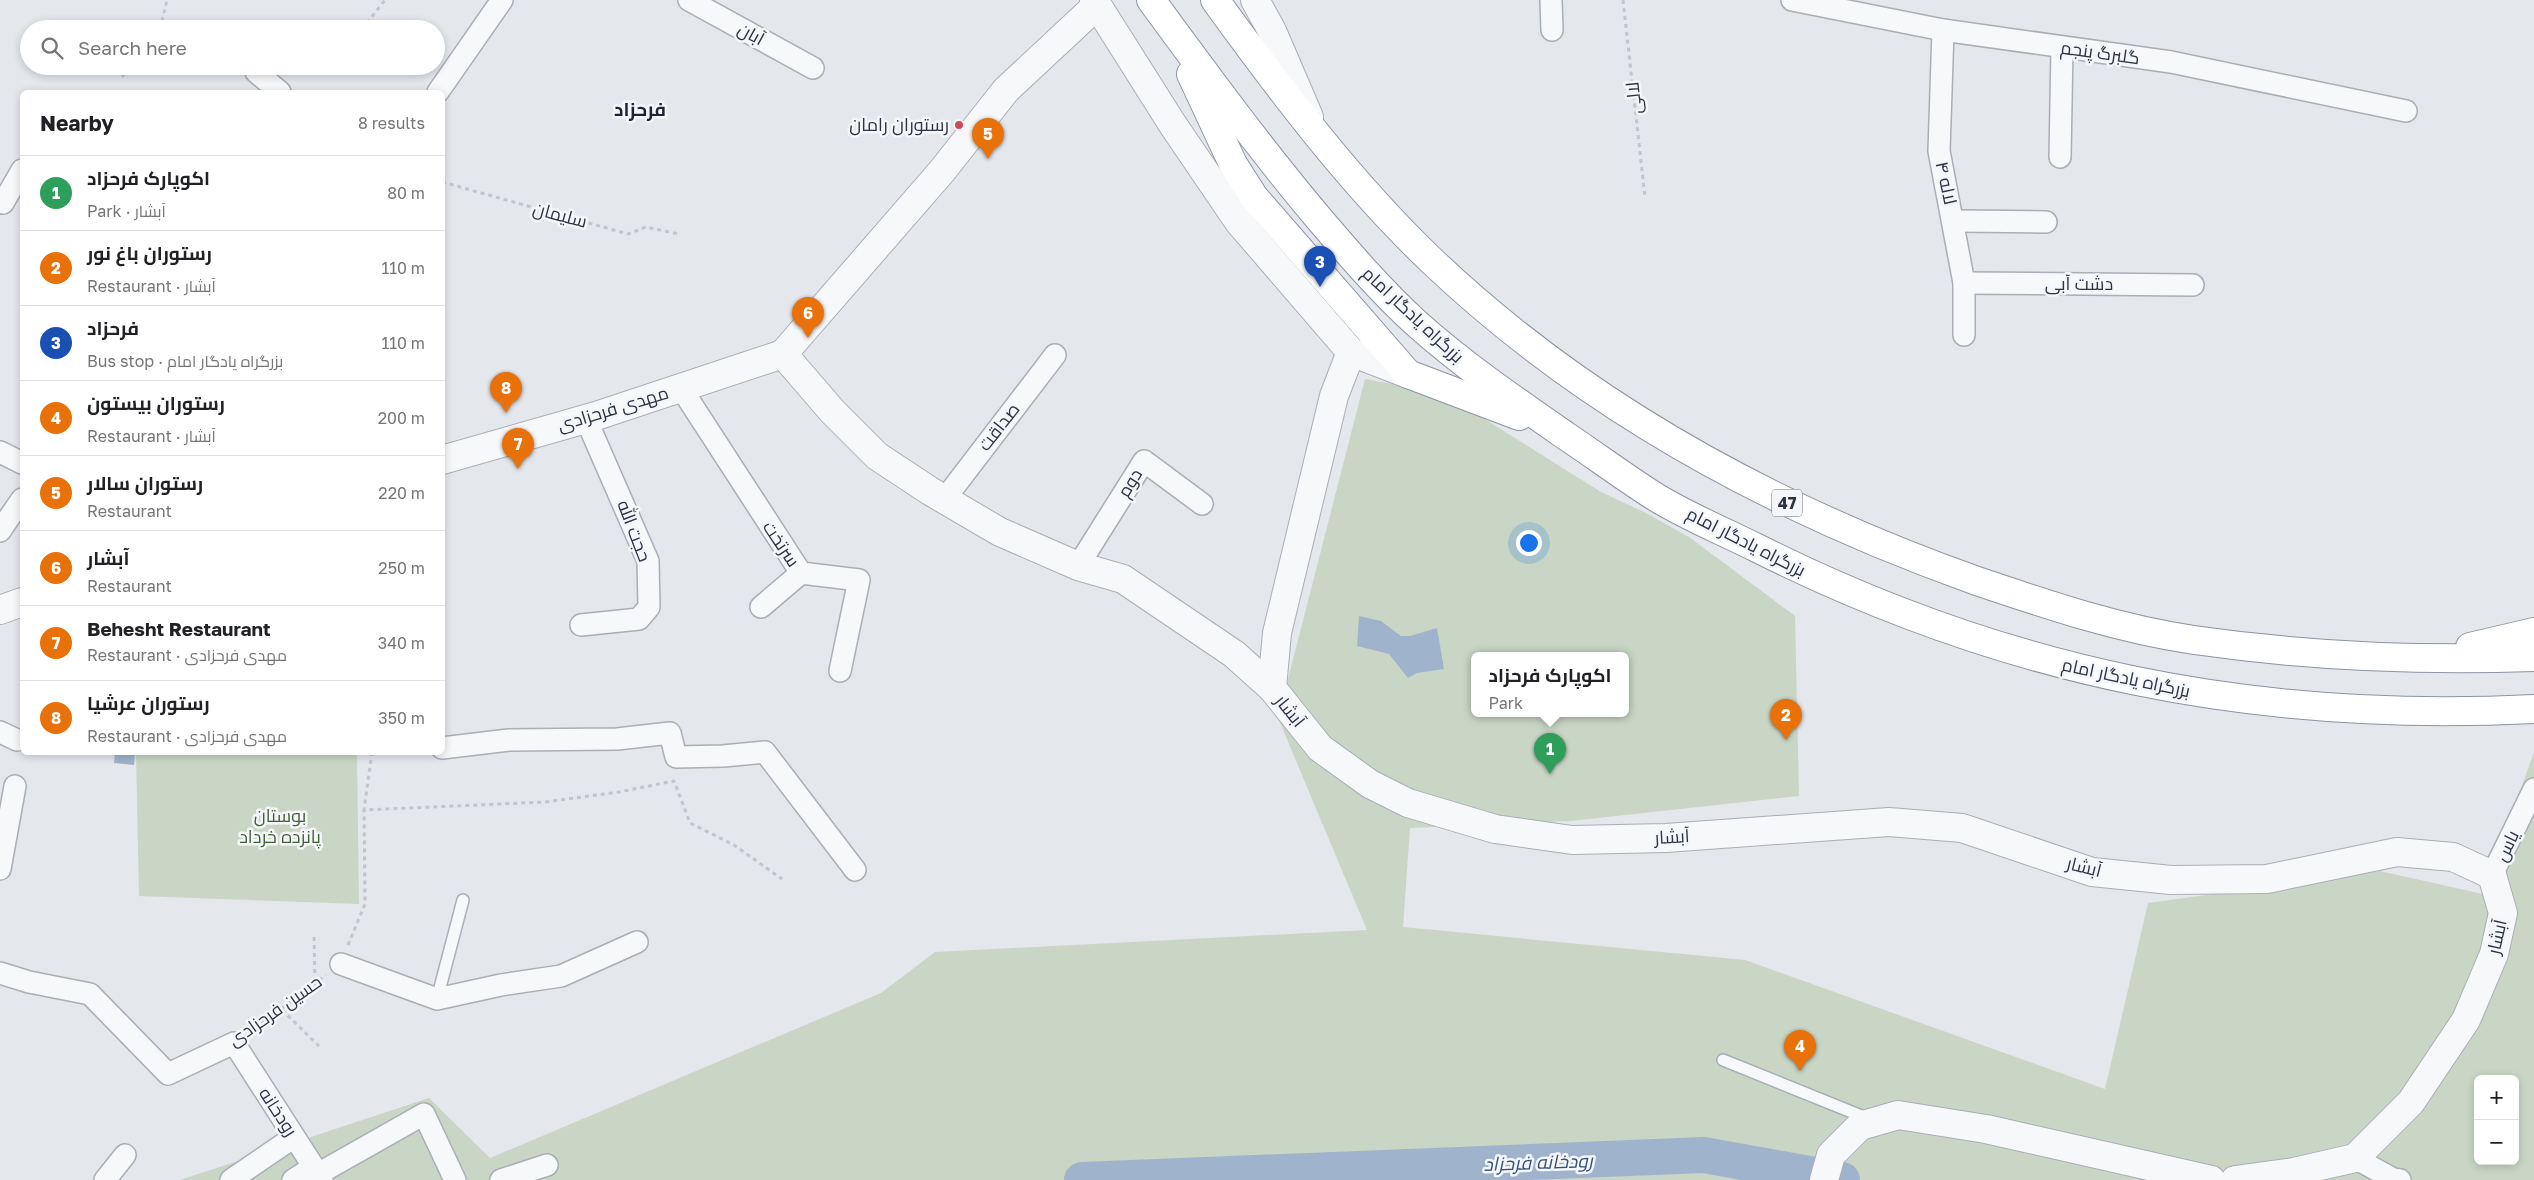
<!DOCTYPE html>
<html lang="en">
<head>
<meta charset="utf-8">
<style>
	:root { --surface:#fff; --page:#f6f6f6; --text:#202124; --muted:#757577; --line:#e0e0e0; --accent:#d93025 }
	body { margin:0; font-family:"Golos Text",Cairo,sans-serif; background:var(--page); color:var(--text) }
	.controls { position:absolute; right:15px; bottom:15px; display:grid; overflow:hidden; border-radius:8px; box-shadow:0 2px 8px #0003 }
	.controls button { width:45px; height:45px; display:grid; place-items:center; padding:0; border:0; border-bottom:1px solid var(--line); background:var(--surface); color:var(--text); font:25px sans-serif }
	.you { position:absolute; left:1528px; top:542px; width:18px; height:18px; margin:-12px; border:4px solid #fff; border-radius:50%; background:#1a73e8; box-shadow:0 0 0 8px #1a73e833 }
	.badge { display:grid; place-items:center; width:32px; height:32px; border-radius:50%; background:var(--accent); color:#fff; font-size:16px; font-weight:700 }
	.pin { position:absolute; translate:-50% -41px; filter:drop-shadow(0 1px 2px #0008) }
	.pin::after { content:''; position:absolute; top:26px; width:18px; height:15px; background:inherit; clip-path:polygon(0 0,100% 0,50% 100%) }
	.popup { position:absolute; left:1471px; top:652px; width:158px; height:65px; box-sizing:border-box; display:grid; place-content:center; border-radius:8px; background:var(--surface); filter:drop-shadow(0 1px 4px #0005); font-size:16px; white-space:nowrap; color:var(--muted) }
	.popup b { font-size:19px; color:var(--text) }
	.popup::after { content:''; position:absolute; left:50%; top:100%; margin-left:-10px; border:10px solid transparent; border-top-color:var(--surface) }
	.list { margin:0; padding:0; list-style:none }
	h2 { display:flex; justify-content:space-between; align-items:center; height:65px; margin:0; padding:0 20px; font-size:21px }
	h2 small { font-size:16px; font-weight:400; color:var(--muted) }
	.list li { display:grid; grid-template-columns:32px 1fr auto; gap:15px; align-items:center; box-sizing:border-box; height:75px; padding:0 20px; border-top:1px solid var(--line) }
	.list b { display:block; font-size:19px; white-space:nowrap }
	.list p { margin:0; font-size:16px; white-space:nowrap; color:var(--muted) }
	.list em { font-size:16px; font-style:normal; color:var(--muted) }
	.icon { flex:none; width:28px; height:28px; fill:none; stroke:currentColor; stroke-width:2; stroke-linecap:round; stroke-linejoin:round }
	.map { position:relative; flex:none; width:2534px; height:1180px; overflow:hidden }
	.search { position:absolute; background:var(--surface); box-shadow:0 2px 8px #0003; left:20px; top:20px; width:425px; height:55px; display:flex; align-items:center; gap:12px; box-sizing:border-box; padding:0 18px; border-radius:28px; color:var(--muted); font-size:19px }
	.panel { position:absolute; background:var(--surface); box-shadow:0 2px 8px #0003; left:20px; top:90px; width:425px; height:665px; border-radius:8px }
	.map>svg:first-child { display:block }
</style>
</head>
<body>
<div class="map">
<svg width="2534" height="1180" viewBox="0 0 2534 1180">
	<rect width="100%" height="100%" fill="#e4e7ec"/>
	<g fill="#c9d6c5" fill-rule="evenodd">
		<path d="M1365,379L1432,391L1483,418L1601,492L1644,512L1689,537L1795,616L1799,796L1571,821L1410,828L1403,927L1745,960L2105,1089L2148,903L2380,871L2483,894L2534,752V1180H180L429,1098L490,1158L881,993L935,952L1367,930L1278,718ZM1475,655H1625V713H1475ZM2478,1079H2515V1161H2478Z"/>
		<path d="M345,752L357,755L359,904L139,896L136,753Z"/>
	</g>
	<g fill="#9fb4cc">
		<path d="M1359,616L1381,621L1401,636H1410L1437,628L1444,669L1417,673L1408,678L1389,654L1357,646Z"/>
		<path d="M115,753H135L134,765L114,763Z"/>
	</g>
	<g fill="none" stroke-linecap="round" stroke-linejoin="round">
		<path stroke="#9fb4cc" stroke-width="36" d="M1082,1180L1704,1155L1842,1180"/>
		<g stroke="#a9aeb7" stroke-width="14">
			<g id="service">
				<path d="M437,999L463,900"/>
				<path d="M1723,1060L1869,1119"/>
			</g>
		</g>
		<g stroke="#a9aeb7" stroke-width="24">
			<g id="minor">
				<path d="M689,0L813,68"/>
				<path d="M1551,0L1552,30"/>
				<path d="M1792,0L1943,30L2171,62L2406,111"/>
				<path d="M1943,30L1939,151L1964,283V335"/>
				<path d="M256,72L280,92"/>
				<path d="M438,92L502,0"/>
				<path d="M2060,157L2062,48"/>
				<path d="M3,203L22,170"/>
				<path d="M1954,221L2046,222"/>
				<path d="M1964,283L2193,285"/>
				<path d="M681,388L801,573L859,580L840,671"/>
				<path d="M0,452L22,463"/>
				<path d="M944,500L1055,355"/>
				<path d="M0,531L22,499"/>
				<path d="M1078,566L1144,461L1202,504"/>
				<path d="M761,607L801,573"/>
				<path d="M581,625L639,619L649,607L648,561L586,419"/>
				<path d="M0,732L17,740"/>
				<path d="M442,748L509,740L617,739L670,733L676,757L723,756L765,752L855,870"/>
				<path d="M0,869L15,786"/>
				<path d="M2492,875L2534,789"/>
				<path d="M341,964L437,999L501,985L561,976L637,942"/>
				<path d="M0,973L29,982L90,994L168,1074L234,1043L322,1180"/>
				<path d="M2355,1158L2393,1179L2400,1180"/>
				<path d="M318,1174L424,1114L455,1180"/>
				<path d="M105,1180L125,1155"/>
				<path d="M231,1180L294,1137"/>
				<path d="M293,1180L313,1167"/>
				<path d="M501,1180L547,1165"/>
			</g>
		</g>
		<g stroke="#a9aeb7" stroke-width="30">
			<g id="tertiary">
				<path d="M1094,0L1173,125L1239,222L1351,352L1408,374"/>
				<path d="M1255,0L1272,31L1309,117"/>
				<path d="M783,354L833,412L877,456L930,491L1000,532L1078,566L1123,579L1234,654L1272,688L1320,748L1370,784L1408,803L1495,829L1572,840L1666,838L1889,822L1962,828L2092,872L2171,880L2267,879L2397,852L2453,857L2492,875L2503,913L2494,954L2466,1020L2411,1102L2355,1158L2294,1172L2235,1180"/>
				<path d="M783,354L942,171L1006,90L1096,6"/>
				<path d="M442,460L596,416L783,354"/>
				<path d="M0,610L22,602"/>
				<path d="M1272,688L1277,633L1334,396L1351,352"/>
				<path d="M1824,1180L1831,1155L1860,1126L1898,1115L1986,1129L2211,1180"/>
			</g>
		</g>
		<g stroke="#8b94a3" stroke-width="30">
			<g id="trunk">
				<path d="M1151,0C1206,75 1261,150 1321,221C1351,256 1381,291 1416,323C1463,365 1514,400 1566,436C1596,456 1624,477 1654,496C1686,516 1723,531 1757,548C2006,673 2256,723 2534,709"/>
				<path d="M1215,0C1281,91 1351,184 1433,262C1588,409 1777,510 1977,581C2048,605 2119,629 2194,640C2306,656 2421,661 2534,657"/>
				<path d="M1191,74L1233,164L1254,197L1408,374L1519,416"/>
				<path d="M2470,647L2534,632"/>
			</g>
		</g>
		<g stroke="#c2c5cb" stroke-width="3" stroke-dasharray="4 4" stroke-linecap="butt">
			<path d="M1623,0L1645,197"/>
			<path d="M160,29L167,0"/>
			<path d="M362,29L385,0"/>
			<path d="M122,77L131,66"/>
			<path d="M442,182L628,234L646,227L679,234"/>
			<path d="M372,752L364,810L545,802L619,792L674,781L690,823L734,845L782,879"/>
			<path d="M314,937L315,983"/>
			<path d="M348,945L365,904L364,810"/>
			<path d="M282,1010L319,1046"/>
			<path d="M249,1033L326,975"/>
		</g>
		<use href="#service" stroke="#f7f8fa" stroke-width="11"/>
		<use href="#minor" stroke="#f7f8fa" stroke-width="21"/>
		<use href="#tertiary" stroke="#f7f8fa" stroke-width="28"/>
		<use href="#trunk" stroke="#fff" stroke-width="28"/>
	</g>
	<circle fill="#d1495b" stroke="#f4f6f9" stroke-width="2" cx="959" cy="125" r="5"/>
	<g text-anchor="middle" stroke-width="5" stroke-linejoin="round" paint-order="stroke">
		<rect fill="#f4f6f9" stroke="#676e7b" stroke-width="1" x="1772" y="489.5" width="30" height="27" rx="4"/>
		<g font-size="16" font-weight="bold" fill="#2b3445">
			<text x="1787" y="509">47</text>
		</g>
		<g font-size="18" fill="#2b3445" stroke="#f4f6f9">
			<text transform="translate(751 34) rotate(29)" y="6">آبان</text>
			<text transform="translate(2100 53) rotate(8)" y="6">گلبرگ پنجم</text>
			<text transform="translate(1634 98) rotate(-96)" y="6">لالی</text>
			<text transform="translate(1946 183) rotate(78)" y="6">لاله ۴</text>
			<text transform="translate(560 215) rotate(15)" y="6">سلیمان</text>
			<text x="2079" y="290">دشت آبی</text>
			<text transform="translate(1413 315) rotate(43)" y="6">بزرگراه یادگار امام</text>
			<text transform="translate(613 409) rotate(-17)" y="6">مهدی فرحزادی</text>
			<text transform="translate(999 427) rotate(-52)" y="6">صداقت</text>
			<text transform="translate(1130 483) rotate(-58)" y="6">دوم</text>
			<text transform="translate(634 531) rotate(69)" y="6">حجت الله</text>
			<text transform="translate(1746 542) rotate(27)" y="6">بزرگراه یادگار امام</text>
			<text transform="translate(781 544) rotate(56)" y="6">سرتخت</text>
			<text transform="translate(2126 678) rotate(12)" y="6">بزرگراه یادگار امام</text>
			<text transform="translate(1290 711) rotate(51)" y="6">آبشار</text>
			<text transform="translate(1672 837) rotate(-3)" y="6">آبشار</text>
			<text transform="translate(2507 846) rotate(-64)" y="6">یاس</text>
			<text transform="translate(2084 867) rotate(14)" y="6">آبشار</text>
			<text transform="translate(2497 937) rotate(-77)" y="6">آبشار</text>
			<text transform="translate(275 1011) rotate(-35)" y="6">حسین فرحزادی</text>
			<text transform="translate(278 1112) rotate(57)" y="6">رودخانه</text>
		</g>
		<g font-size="18" fill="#2b3445" stroke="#f4f6f9" text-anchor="end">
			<text x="949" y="131">رستوران رامان</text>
		</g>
		<g font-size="18" fill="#3f6138" stroke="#f4f6f9">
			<text x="280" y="822">بوستان<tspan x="280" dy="21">پانزده خرداد</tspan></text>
		</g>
		<g font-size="19" font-weight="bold" fill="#1d2536" stroke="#f4f6f9">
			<text x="640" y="116">فرحزاد</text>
		</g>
		<g font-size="19" font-style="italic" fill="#34527a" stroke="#f4f6f9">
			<text transform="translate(1538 1162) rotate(-2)" y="7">رودخانه فرحزاد</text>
		</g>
	</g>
</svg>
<div class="controls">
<button>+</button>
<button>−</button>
</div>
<div class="you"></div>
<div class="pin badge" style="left:1550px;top:774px;background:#2e9e5b">1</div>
<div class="popup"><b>اکوپارک فرحزاد</b>Park</div>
<div class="pin badge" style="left:1786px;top:740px;background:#e8710a">2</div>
<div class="pin badge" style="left:1320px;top:287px;background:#1a4fb4">3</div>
<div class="pin badge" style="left:1800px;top:1071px;background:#e8710a">4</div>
<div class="pin badge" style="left:988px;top:159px;background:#e8710a">5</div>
<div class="pin badge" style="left:808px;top:338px;background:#e8710a">6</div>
<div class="pin badge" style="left:518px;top:469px;background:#e8710a">7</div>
<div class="pin badge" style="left:506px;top:413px;background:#e8710a">8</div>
<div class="search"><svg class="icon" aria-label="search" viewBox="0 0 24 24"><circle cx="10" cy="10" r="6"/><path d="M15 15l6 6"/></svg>Search here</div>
<section class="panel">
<h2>Nearby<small>8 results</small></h2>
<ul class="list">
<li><span class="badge" style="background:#2e9e5b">1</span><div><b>اکوپارک فرحزاد</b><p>Park · آبشار</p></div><em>80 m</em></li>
<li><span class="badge" style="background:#e8710a">2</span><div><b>رستوران باغ نور</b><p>Restaurant · آبشار</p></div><em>110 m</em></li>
<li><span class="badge" style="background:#1a4fb4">3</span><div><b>فرحزاد</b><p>Bus stop · بزرگراه یادگار امام</p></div><em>110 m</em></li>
<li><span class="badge" style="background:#e8710a">4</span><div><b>رستوران بیستون</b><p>Restaurant · آبشار</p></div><em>200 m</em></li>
<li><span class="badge" style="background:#e8710a">5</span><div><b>رستوران سالار</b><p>Restaurant</p></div><em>220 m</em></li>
<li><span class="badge" style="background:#e8710a">6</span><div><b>آبشار</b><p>Restaurant</p></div><em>250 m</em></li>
<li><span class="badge" style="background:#e8710a">7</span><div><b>Behesht Restaurant</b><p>Restaurant · مهدی فرحزادی</p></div><em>340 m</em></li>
<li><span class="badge" style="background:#e8710a">8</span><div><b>رستوران عرشیا</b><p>Restaurant · مهدی فرحزادی</p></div><em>350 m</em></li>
</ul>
</section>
</div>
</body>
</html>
